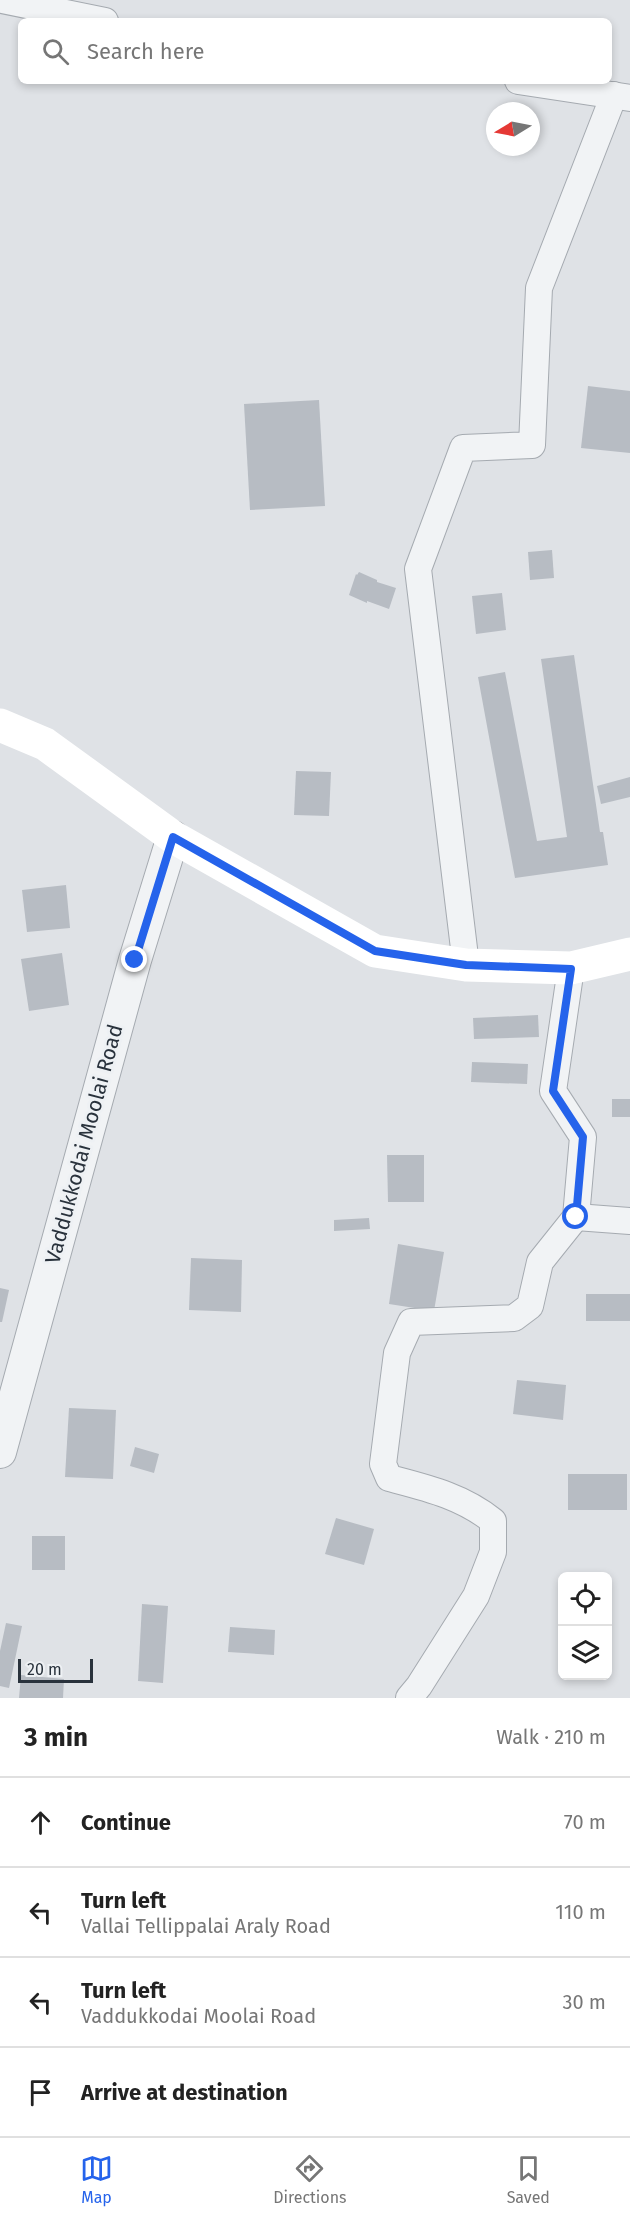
<!DOCTYPE html>
<html lang="en">
<head>
<meta charset="utf-8">
<style>
	:root { --surface:#fff; --page:#f2f2f2; --text:#222; --muted:#767676; --line:#e0e0e0; --accent:#2563eb }
	body { margin:0; font-family:"Fira Sans",sans-serif; background:var(--page); color:var(--text) }
	.controls { position:absolute; right:18px; bottom:18px; display:grid; overflow:hidden; border-radius:9px; box-shadow:0 3px 9px #0003 }
	.controls button { width:54px; height:54px; display:grid; place-items:center; padding:0; border:0; border-bottom:2px solid var(--line); background:var(--surface); color:var(--text); font:30px sans-serif }
	.compass { position:absolute; left:486px; top:102px; width:54px; height:54px; border-radius:50%; background:var(--surface); box-shadow:0 3px 9px #0003; rotate:260deg }
	.scale { position:absolute; left:18px; bottom:15px; width:75px; box-sizing:border-box; padding-left:6px; border:3px solid #29323c; border-top:0; font-size:16px; line-height:21px; white-space:nowrap; color:#29323c; -webkit-text-stroke:4px #eef1f4; paint-order:stroke }
	.stop { position:absolute; width:18px; height:18px; margin:-14px; border:4px solid #2563eb; border-radius:50%; background:#fff }
	.stop.end { background:#2563eb; border-color:#fff; box-shadow:0 2px 6px #0008 }
	.list { margin:0; padding:0; list-style:none }
	h2 { display:flex; justify-content:space-between; align-items:center; height:78px; margin:0; padding:0 24px; font-size:26px }
	h2 small { font-size:20px; font-weight:400; color:var(--muted) }
	.list li { display:grid; grid-template-columns:39px 1fr auto; gap:18px; align-items:center; box-sizing:border-box; height:90px; padding:0 24px; border-top:2px solid var(--line) }
	.list b { display:block; font-size:22px; white-space:nowrap }
	.list p { margin:0; font-size:20px; white-space:nowrap; color:var(--muted) }
	.list em { font-size:20px; font-style:normal; color:var(--muted) }
	.icon { flex:none; width:33px; height:33px; fill:none; stroke:currentColor; stroke-width:2; stroke-linecap:round; stroke-linejoin:round }
	.map { position:relative; flex:none; width:630px; height:1698px; overflow:hidden }
	.search { position:absolute; background:var(--surface); box-shadow:0 3px 9px #0003; left:18px; right:18px; top:18px; height:66px; display:flex; align-items:center; gap:15px; box-sizing:border-box; padding:0 21px; border-radius:9px; color:var(--muted); font-size:22px }
	.sheet { height:438px; background:var(--surface) }
	nav { display:flex; justify-content:space-around; align-items:center; box-sizing:border-box; height:84px; border-top:2px solid var(--line); background:var(--surface); font-size:16px; color:var(--muted) }
	nav a { display:grid; justify-items:center; gap:3px }
	nav .on { color:var(--accent) }
	.map>svg:first-child { display:block }
</style>
</head>
<body>
<div class="map">
<svg width="630" height="1698" viewBox="0 0 630 1698">
	<rect width="100%" height="100%" fill="#dfe2e6"/>
	<g fill="#b7bcc3">
		<path d="M588,386L630,391V453L581,448Z"/>
		<path d="M319,400L325,506L250,510L244,404Z"/>
		<path d="M552,550L554,578L530,580L528,552Z"/>
		<path d="M359,572L377,580V582L396,588L389,609L367,601V603L349,595L356,574L357,575Z"/>
		<path d="M502,593L506,630L476,634L472,596Z"/>
		<path d="M574,655L600,832H603L608,865L515,878L478,677L505,672L537,841L567,837L541,659Z"/>
		<path d="M296,771L331,772L329,816L294,815Z"/>
		<path d="M630,777V797L601,804L597,786Z"/>
		<path d="M66,885L70,928L27,932L22,890Z"/>
		<path d="M62,953L69,1005L29,1011L21,959Z"/>
		<path d="M538,1015L539,1037L474,1039L473,1018Z"/>
		<path d="M472,1062L528,1064L527,1084L471,1082Z"/>
		<rect x="612" y="1099" width="18" height="18"/>
		<path d="M387,1155H424V1202H388Z"/>
		<path d="M369,1218L370,1229L334,1231V1220Z"/>
		<path d="M398,1244L444,1252L434,1311L389,1304Z"/>
		<path d="M191,1258L242,1260L241,1312L189,1310Z"/>
		<path d="M0,1288L9,1290L2,1322H0Z"/>
		<rect x="586" y="1294" width="44" height="27"/>
		<path d="M517,1380L566,1385L563,1420L513,1414Z"/>
		<path d="M69,1408L116,1410L113,1479L65,1477Z"/>
		<path d="M135,1447L159,1454L154,1473L130,1466Z"/>
		<rect x="568" y="1474" width="59" height="36"/>
		<path d="M336,1518L374,1529L364,1565L325,1554Z"/>
		<rect x="32" y="1536" width="33" height="34"/>
		<path d="M142,1604L168,1606L163,1683L138,1681Z"/>
		<path d="M6,1623L22,1626L9,1688L0,1686V1651Z"/>
		<path d="M230,1627L275,1630L274,1655L228,1652Z"/>
		<path d="M21,1675L64,1679L63,1698H19Z"/>
	</g>
	<g fill="none" stroke-linecap="round" stroke-linejoin="round">
		<g stroke="#a5aab0" stroke-width="28">
			<g id="minor">
				<path d="M2,0L105,21"/>
				<path d="M518,81L630,98"/>
				<path d="M466,965L418,569L463,448L532,445L539,288L614,95"/>
				<path d="M576,1217L630,1221"/>
				<path d="M409,1698L419,1686L476,1596L493,1552V1521C462,1496 427,1488 389,1478L383,1464L397,1353L411,1322L514,1318L530,1306L540,1262L576,1217L583,1137L553,1091L571,968"/>
			</g>
		</g>
		<g stroke="#a5aab0" stroke-width="34">
			<path id="tertiary" d="M0,1452L135,960L173,837"/>
		</g>
		<use href="#minor" stroke="#f1f3f5" stroke-width="26"/>
		<use href="#tertiary" stroke="#f1f3f5" stroke-width="32"/>
		<path stroke="#fff" stroke-width="33" d="M0,725L45,744L173,837L375,951L466,965L571,968L630,954"/>
	</g>
	<g fill="none" stroke-linecap="round" stroke-linejoin="round">
		<path stroke="#2563eb" stroke-width="8" d="M135,960L173,837L375,951L466,965L571,969L553,1091L583,1137L576,1217"/>
	</g>
	<g text-anchor="middle" stroke-width="6" stroke-linejoin="round" paint-order="stroke">
		<g font-size="21" fill="#29323c" stroke="#eef1f4">
			<text transform="translate(84 1144) rotate(-75)" y="7">Vaddukkodai Moolai Road</text>
		</g>
	</g>
</svg>
<div class="controls">
<button><svg class="icon" aria-label="locate" viewBox="0 0 24 24"><circle cx="12" cy="12" r="6"/><path d="M12 2v4M12 18v4M2 12h4M18 12h4"/></svg></button>
<button><svg class="icon" aria-label="layers" viewBox="0 0 24 24"><path d="M12 4l9 5-9 5-9-5zM3 14l9 5 9-5"/></svg></button>
</div>
<svg class="compass" viewBox="-18 -18 36 36"><path d="M0-13l5 13h-10z" fill="#e53935"/><path d="M0 13l5-13h-10z" fill="#767676"/></svg>
<div class="scale">20 m</div>
<div class="stop" style="left:576px;top:1217px"></div>
<div class="stop end" style="left:135px;top:960px"></div>
<div class="search"><svg class="icon" aria-label="search" viewBox="0 0 24 24"><circle cx="10" cy="10" r="6"/><path d="M15 15l6 6"/></svg>Search here</div>
</div>
<section class="sheet">
<h2>3 min<small>Walk · 210 m</small></h2>
<ul class="list">
<li><svg class="icon" aria-label="ahead" viewBox="0 0 24 24"><path d="M12 20V5M6 11l6-6 6 6"/></svg><div><b>Continue</b></div><em>70 m</em></li>
<li><svg class="icon" aria-label="left" viewBox="0 0 24 24"><path d="M17 20v-9H6M10 6l-5 5 5 5"/></svg><div><b>Turn left</b><p>Vallai Tellippalai Araly Road</p></div><em>110 m</em></li>
<li><svg class="icon" aria-label="left" viewBox="0 0 24 24"><path d="M17 20v-9H6M10 6l-5 5 5 5"/></svg><div><b>Turn left</b><p>Vaddukkodai Moolai Road</p></div><em>30 m</em></li>
<li><svg class="icon" aria-label="arrive" viewBox="0 0 24 24"><path d="M6 21V4h12l-3 4 3 4H6"/></svg><div><b>Arrive at destination</b></div></li>
</ul>
</section>
<nav>
<a class="on"><svg class="icon" aria-label="map" viewBox="0 0 24 24"><path d="M3 6l6-2 6 2 6-2v14l-6 2-6-2-6 2zM9 4v14M15 6v14"/></svg>Map</a>
<a><svg class="icon" aria-label="directions" viewBox="0 0 24 24"><path d="M12 3l9 9-9 9-9-9zM9 14v-3h6M13 9l2 2-2 2"/></svg>Directions</a>
<a><svg class="icon" aria-label="saved" viewBox="0 0 24 24"><path d="M7 4h10v16l-5-4-5 4z"/></svg>Saved</a>
</nav>
</body>
</html>
